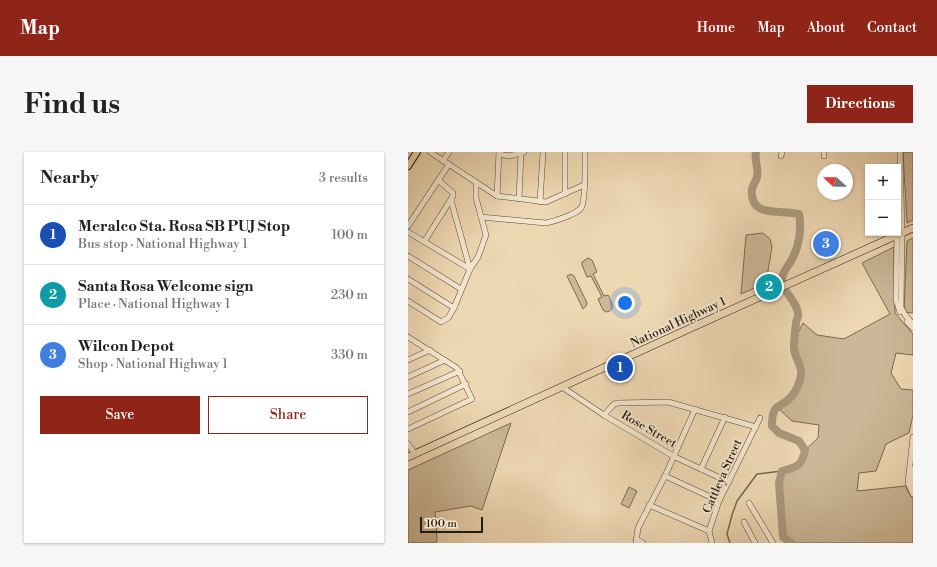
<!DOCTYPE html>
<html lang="en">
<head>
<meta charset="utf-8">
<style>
	:root { --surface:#fff; --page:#f6f6f6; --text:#222; --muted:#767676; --line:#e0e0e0; --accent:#8f2418 }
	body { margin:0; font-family:"Libre Bodoni",serif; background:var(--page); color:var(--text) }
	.controls { position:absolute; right:12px; top:12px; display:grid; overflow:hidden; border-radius:0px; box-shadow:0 1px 3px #0004 }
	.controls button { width:36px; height:36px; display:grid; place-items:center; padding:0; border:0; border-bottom:1px solid var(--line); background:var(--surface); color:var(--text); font:20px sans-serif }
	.compass { position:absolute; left:409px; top:12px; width:36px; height:36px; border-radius:50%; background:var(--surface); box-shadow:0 1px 3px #0004; rotate:292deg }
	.scale { position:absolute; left:12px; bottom:10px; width:63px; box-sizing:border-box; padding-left:4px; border:2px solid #261d12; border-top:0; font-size:11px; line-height:14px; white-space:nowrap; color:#261d12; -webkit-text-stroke:3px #f4e6ce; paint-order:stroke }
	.you { position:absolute; left:217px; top:151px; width:14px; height:14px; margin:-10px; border:3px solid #fff; border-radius:50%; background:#1a73e8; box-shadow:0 0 0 6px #1a73e833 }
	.badge { display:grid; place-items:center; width:26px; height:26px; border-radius:50%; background:var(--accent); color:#fff; font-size:13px; font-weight:700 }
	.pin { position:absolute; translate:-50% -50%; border:2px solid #fff; box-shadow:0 1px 4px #0006 }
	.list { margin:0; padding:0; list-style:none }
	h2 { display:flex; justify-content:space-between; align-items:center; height:52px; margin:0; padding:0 16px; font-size:17px }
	h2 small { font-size:13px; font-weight:400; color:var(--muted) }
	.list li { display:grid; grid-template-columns:26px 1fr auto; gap:12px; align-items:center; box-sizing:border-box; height:60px; padding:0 16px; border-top:1px solid var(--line) }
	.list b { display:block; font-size:15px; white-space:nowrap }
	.list p { margin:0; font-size:13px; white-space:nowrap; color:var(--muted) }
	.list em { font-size:13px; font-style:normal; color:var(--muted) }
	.actions { display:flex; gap:8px; padding:12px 16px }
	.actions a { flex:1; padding:9px 0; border:1px solid var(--accent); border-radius:0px; text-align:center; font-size:14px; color:var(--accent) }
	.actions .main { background:var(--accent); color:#fff }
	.map { position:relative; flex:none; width:505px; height:391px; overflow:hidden; border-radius:0px }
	header { display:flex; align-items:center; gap:24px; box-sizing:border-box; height:56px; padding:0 20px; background:var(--accent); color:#fff }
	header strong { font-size:19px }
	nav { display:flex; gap:22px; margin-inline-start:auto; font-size:14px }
	.intro { display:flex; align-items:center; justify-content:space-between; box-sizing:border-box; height:96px; padding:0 24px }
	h1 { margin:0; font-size:28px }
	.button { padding:10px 18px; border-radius:0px; background:var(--accent); color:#fff; font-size:14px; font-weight:700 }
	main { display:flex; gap:24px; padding:0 24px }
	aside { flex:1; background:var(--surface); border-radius:0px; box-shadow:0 1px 3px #0004 }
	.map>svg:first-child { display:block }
</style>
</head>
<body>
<header>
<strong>Map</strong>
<nav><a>Home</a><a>Map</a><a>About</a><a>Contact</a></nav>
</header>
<div class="intro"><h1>Find us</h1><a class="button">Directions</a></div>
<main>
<aside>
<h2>Nearby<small>3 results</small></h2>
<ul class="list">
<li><span class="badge" style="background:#1a4fb4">1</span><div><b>Meralco Sta. Rosa SB PUJ Stop</b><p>Bus stop · National Highway 1</p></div><em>100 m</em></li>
<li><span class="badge" style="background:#0f9aa8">2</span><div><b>Santa Rosa Welcome sign</b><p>Place · National Highway 1</p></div><em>230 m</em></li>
<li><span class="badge" style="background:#3f7fe0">3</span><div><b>Wilcon Depot</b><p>Shop · National Highway 1</p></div><em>330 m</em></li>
</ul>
<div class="actions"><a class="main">Save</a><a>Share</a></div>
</aside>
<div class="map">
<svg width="505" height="391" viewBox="0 0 505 391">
	<rect width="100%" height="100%" fill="#eed8b4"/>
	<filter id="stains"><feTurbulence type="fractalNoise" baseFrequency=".005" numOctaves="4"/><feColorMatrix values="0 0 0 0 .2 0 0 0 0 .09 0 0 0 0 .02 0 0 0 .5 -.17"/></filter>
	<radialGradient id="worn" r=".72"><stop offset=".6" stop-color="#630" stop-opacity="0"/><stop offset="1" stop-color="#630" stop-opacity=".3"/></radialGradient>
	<g fill="#ccb898" stroke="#796a55">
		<path d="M495,0H505V68L499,71Z"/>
		<path d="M355,81L362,87L364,95L358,131L333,142L338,83Z"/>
		<path d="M505,86V161L496,160L499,89Z"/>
		<path d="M486,95L487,161L505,182V203L488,201L483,221L493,237L505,238V263L501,281L478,292L468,319L451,321L449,339L498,334L499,338L505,347V391H383L375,385L371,331L374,319L387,315L395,308L397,298L410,286L411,273L384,269L369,255L383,245L391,232L394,222L387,206L385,195L387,187L395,171L409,183L436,187L482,162L454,111Z"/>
		<path d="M180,106L184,108L189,120L185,122L196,144L200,143C203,149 209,158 198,160L195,158L190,147L194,145L183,124L179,125L174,113V110Z"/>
		<path d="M163,122L166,124L179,151L178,154L175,157L159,124Z"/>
		<path d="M103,271L74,358L63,354L27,360L29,388L28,391H0V318Z"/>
		<path d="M221,335L229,339L221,356L213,352Z"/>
	</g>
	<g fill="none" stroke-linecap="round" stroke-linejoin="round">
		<path stroke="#756752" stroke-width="1.5" d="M322,391L319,382L324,363L329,349L349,322L374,319"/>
		<path stroke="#aa987d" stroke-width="8" d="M348,0C346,8 351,17 349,25C348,29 345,33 344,37C341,67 373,57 391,62C394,77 391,96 383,109C379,116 374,120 374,128C375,141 388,148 390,161C391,164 389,167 388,170C388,174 385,194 386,197C387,206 395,215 393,223C392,230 388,240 383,245C371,258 364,250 364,274L371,281L391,289L397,298C394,314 389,315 374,319L371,331L375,385L383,391"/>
		<g stroke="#584c3a" stroke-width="6">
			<g id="minor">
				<path d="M22,0L89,44L138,50L176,33"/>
				<path d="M492,0L494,81L493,155L497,163L505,172"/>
				<path d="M91,2L101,4L116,0"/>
				<path d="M373,4L374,0"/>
				<path d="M416,4V0"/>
				<path d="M35,9L41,0"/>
				<path d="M157,42V0"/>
				<path d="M89,44L91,0"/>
				<path d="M111,47L113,1"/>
				<path d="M43,48L62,117"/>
				<path d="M132,50L135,0"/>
				<path d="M73,65L138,71C147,69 167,63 173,56C178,50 177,10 177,0"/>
				<path d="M0,74L41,12"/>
				<path d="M0,80L62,117"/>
				<path d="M489,84L488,148L492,160"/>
				<path d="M16,90L45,44V41L30,28"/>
				<path d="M0,104L53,137"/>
				<path d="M0,127L46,156"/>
				<path d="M0,149L33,170L40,166L46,156L62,117L70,105L78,83L68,46V30"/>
				<path d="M499,170L505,176"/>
				<path d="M0,185L49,216L64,247L0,277"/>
				<path d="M0,208L22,198"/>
				<path d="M0,225L37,208"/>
				<path d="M154,235L196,263L265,304L321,330"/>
				<path d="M0,242L52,219"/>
				<path d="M0,260L58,232"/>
				<path d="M196,263L206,252L210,251L260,250L348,275"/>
				<path d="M505,285L500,331L505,342"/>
				<path d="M0,292L7,302"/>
				<path d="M293,317L317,265"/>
				<path d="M505,317L504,331L505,335"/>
				<path d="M257,324L311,349"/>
				<path d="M341,351L365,391"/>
				<path d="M241,353L301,379"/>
				<path d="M336,370L347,391"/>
				<path d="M228,387L235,391"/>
				<path d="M228,391L230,376L257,324L287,257"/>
				<path d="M304,391L301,379L311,349L352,266"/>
			</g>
		</g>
		<g stroke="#261d12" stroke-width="8">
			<path id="major" d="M0,14L9,0"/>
		</g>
		<g stroke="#261d12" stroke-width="8">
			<path id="highway" d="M0,305L285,175L505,76"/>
		</g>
		<use href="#minor" stroke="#f4e6ce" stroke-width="5"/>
		<use href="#major" stroke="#eed8b4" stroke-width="6"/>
		<use href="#highway" stroke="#eed8b4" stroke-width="7"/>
	</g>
	<g text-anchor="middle" stroke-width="3.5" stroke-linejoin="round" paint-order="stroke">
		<g font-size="12" fill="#261d12" stroke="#f4e6ce">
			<text transform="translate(270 170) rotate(-25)" y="4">National Highway 1</text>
			<text transform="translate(241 277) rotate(30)" y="4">Rose Street</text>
			<text transform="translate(314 324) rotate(-66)" y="4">Cattleya Street</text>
		</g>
	</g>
	<rect width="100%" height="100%" filter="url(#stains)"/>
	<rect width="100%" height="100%" fill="url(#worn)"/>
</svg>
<div class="controls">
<button>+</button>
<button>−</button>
</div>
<svg class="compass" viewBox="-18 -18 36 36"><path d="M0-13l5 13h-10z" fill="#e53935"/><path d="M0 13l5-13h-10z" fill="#767676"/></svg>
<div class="scale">100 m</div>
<div class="you"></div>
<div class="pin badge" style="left:212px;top:216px;background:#1a4fb4">1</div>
<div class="pin badge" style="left:361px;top:135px;background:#0f9aa8">2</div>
<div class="pin badge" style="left:418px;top:92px;background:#3f7fe0">3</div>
</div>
</main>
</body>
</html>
